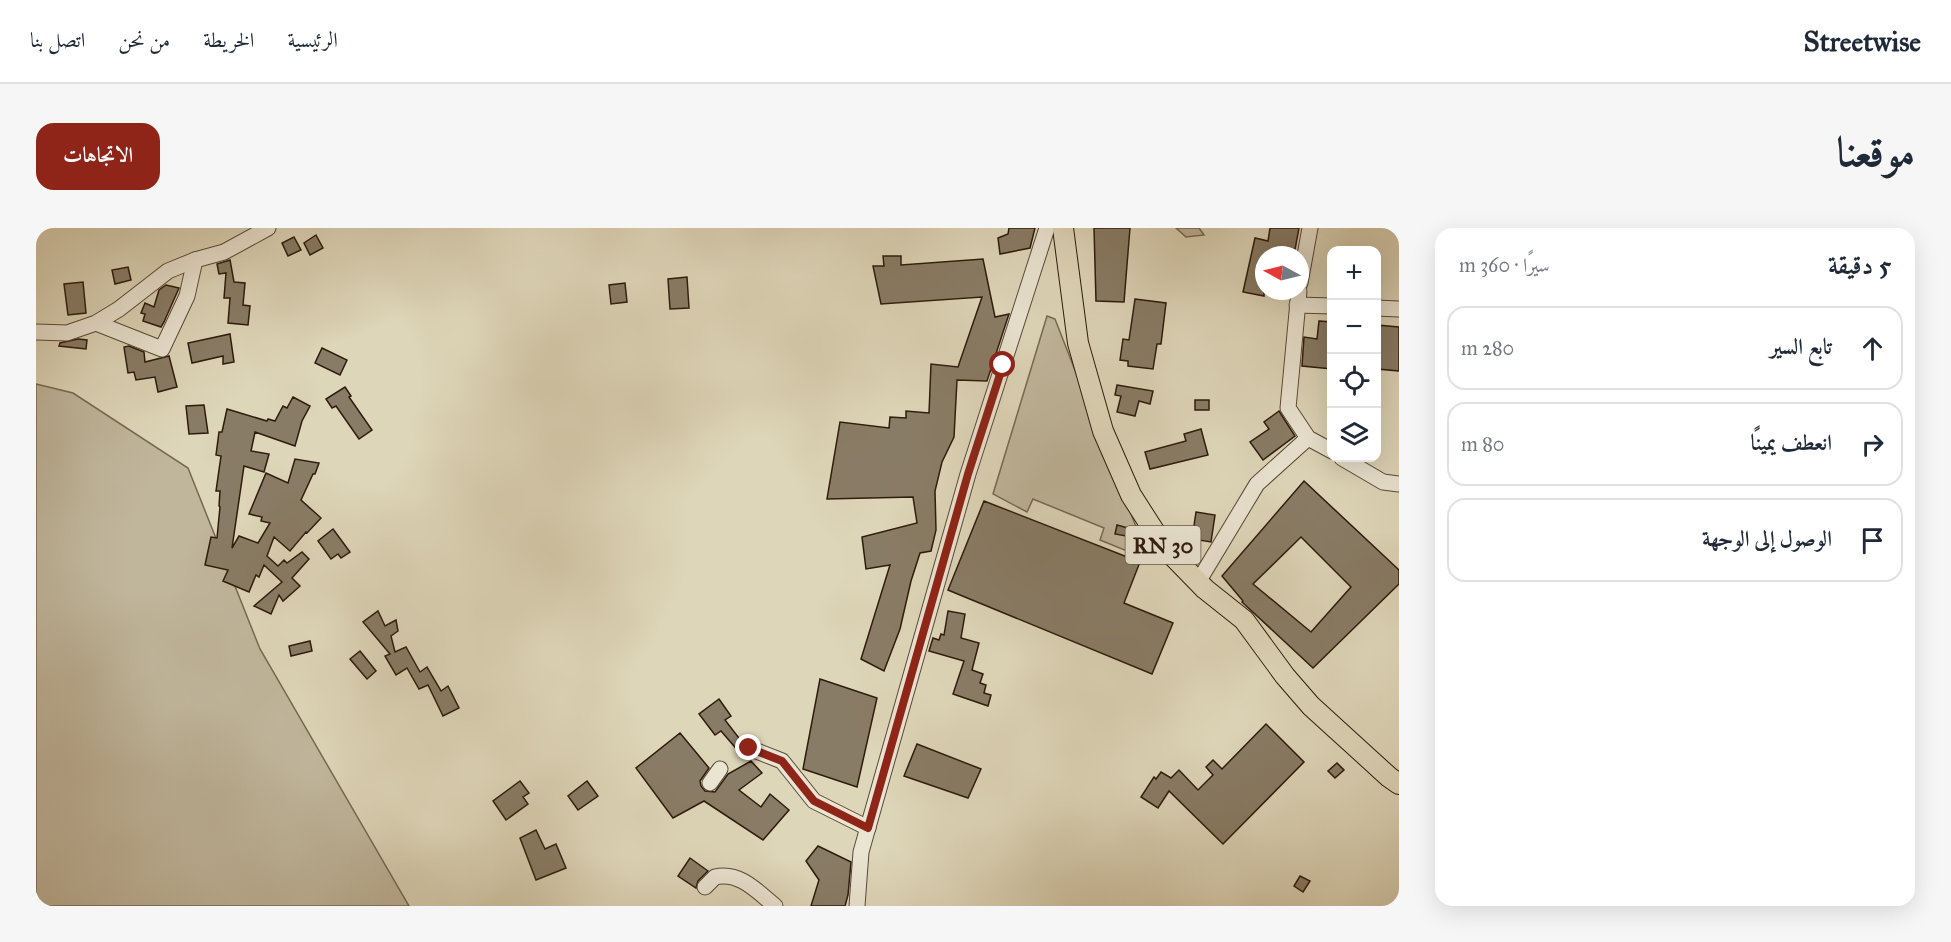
<!DOCTYPE html>
<html lang="ar">
<head>
<meta charset="utf-8">
<style>
	:root { --surface:#fff; --page:#f6f6f7; --text:#1f2937; --muted:#747a83; --line:#e0e1e3; --accent:#8f2418 }
	body { margin:0; font-family:"IM FELL Great Primer",Amiri,serif; background:var(--page); color:var(--text); direction:rtl }
	.controls { position:absolute; right:18px; top:18px; display:grid; overflow:hidden; border-radius:12px; box-shadow:0 6px 24px #0002 }
	.controls button { width:54px; height:54px; display:grid; place-items:center; padding:0; border:0; border-bottom:2px solid var(--line); background:var(--surface); color:var(--text); font:30px sans-serif }
	.compass { position:absolute; left:1219px; top:18px; width:54px; height:54px; border-radius:50%; background:var(--surface); box-shadow:0 6px 24px #0002; rotate:277deg }
	.stop { position:absolute; width:18px; height:18px; margin:-14px; border:4px solid #8f2418; border-radius:50%; background:#fff }
	.stop.end { background:#8f2418; border-color:#fff; box-shadow:0 2px 6px #0008 }
	.list { margin:0; padding:0; list-style:none }
	h2 { display:flex; justify-content:space-between; align-items:center; height:78px; margin:0; padding:0 24px; font-size:26px }
	h2 small { font-size:20px; font-weight:400; color:var(--muted) }
	.list li { display:grid; grid-template-columns:39px 1fr auto; gap:18px; align-items:center; box-sizing:border-box; height:84px; margin:0 12px 12px; padding:0 12px; border:2px solid var(--line); border-radius:18px }
	.list b { display:block; font-size:22px; white-space:nowrap }
	.list em { font-size:20px; font-style:normal; color:var(--muted) }
	.icon { flex:none; width:33px; height:33px; fill:none; stroke:currentColor; stroke-width:2; stroke-linecap:round; stroke-linejoin:round }
	.map { position:relative; flex:none; width:1363px; height:678px; overflow:hidden; direction:ltr; border-radius:18px }
	header { display:flex; align-items:center; gap:36px; box-sizing:border-box; height:84px; padding:0 30px; background:var(--surface); border-bottom:2px solid var(--line) }
	header strong { font-size:28px }
	nav { display:flex; gap:33px; margin-inline-start:auto; font-size:21px }
	.intro { display:flex; align-items:center; justify-content:space-between; box-sizing:border-box; height:144px; padding:0 36px }
	h1 { margin:0; font-size:42px }
	.button { padding:15px 27px; border-radius:18px; background:var(--accent); color:#fff; font-size:21px; font-weight:700 }
	main { display:flex; gap:36px; padding:0 36px }
	aside { flex:1; background:var(--surface); border-radius:18px; box-shadow:0 6px 24px #0002 }
	.map>svg:first-child { display:block }
</style>
</head>
<body>
<header>
<strong>Streetwise</strong>
<nav><a>الرئيسية</a><a>الخريطة</a><a>من نحن</a><a>اتصل بنا</a></nav>
</header>
<div class="intro"><h1>موقعنا</h1><a class="button">الاتجاهات</a></div>
<main>
<aside>
<h2>5 دقيقة<small>سيرًا · 360 m</small></h2>
<ul class="list">
<li><svg class="icon" aria-label="ahead" viewBox="0 0 24 24"><path d="M12 20V5M6 11l6-6 6 6"/></svg><div><b>تابع السير</b></div><em>280 m</em></li>
<li><svg class="icon" aria-label="right" viewBox="0 0 24 24"><path d="M7 20v-9h11M14 6l5 5-5 5"/></svg><div><b>انعطف يمينًا</b></div><em>80 m</em></li>
<li><svg class="icon" aria-label="arrive" viewBox="0 0 24 24"><path d="M6 21V4h12l-3 4 3 4H6"/></svg><div><b>الوصول إلى الوجهة</b></div></li>
</ul>
</aside>
<div class="map">
<svg width="1363" height="678" viewBox="0 0 1363 678">
	<rect width="100%" height="100%" fill="#ded6b9"/>
	<filter id="stains"><feTurbulence type="fractalNoise" baseFrequency=".00333" numOctaves="4"/><feColorMatrix values="0 0 0 0 .2 0 0 0 0 .09 0 0 0 0 .02 0 0 0 .5 -.17"/></filter>
	<radialGradient id="worn" r=".72"><stop offset=".6" stop-color="#630" stop-opacity="0"/><stop offset="1" stop-color="#630" stop-opacity=".3"/></radialGradient>
	<g fill="#c0b69c" stroke="#766854" stroke-width="1.5">
		<path d="M1140,0H1163L1168,7L1150,9Z"/>
		<path d="M1011,88L1019,91L1113,332L1064,312L1068,300L997,271L991,284L957,266Z"/>
		<path d="M0,156L37,165L152,240L224,421L373,678H0Z"/>
	</g>
	<g fill="#897c66" stroke="#2d1b0d" stroke-width="1.5" fill-rule="evenodd">
		<path d="M973,0H999L994,20L964,26L962,10L972,6Z"/>
		<path d="M1058,0H1094L1088,74L1060,73Z"/>
		<path d="M1234,0H1263L1258,27H1228V68L1207,64L1219,10L1232,13Z"/>
		<path d="M280,7L287,20L274,27L268,15Z"/>
		<path d="M258,9L265,22L252,28L246,15Z"/>
		<path d="M847,28H865V37L947,31L959,89L973,86L951,153L921,152L918,209L906,234L899,263L900,302L895,323L884,325L875,353L864,401L848,443L825,431L854,337L830,341L826,309L881,295L877,269L791,271L804,194L853,200L854,189L870,190V183L893,185L895,136L922,139L946,69L845,76L837,38H848Z"/>
		<path d="M194,32L198,54L209,55L207,77L214,78L212,97L192,95L194,70H188L190,45L183,46L181,36Z"/>
		<path d="M92,39L95,52L79,56L76,42Z"/>
		<path d="M651,49L653,80L634,81L632,51Z"/>
		<path d="M47,54L50,85L32,87L28,56Z"/>
		<path d="M589,55L591,74L575,76L573,57Z"/>
		<path d="M130,57L143,60L128,94L125,99L107,93L109,86L105,85L109,75L118,79L123,62Z"/>
		<path d="M1099,71L1130,75L1125,116H1121L1117,141L1092,138V133L1084,132L1087,111L1093,112Z"/>
		<path d="M1283,93L1296,94V141L1266,138L1268,109L1281,111Z"/>
		<path d="M1341,97L1363,99V143L1341,141Z"/>
		<path d="M194,106L198,134L187,136V128L156,135L152,115Z"/>
		<path d="M42,111L51,112L50,121L23,118L24,115Z"/>
		<path d="M93,118L108,124L109,134L133,128L141,159L122,164L119,149L100,152L98,144L92,145L88,119Z"/>
		<path d="M286,120L311,132L304,147L279,135Z"/>
		<path d="M1081,157L1117,163L1114,176L1103,173L1099,188L1081,184L1085,168L1079,167Z"/>
		<path d="M309,159L315,168L313,169L336,202L323,211L300,178L296,180L290,171Z"/>
		<path d="M257,169L274,178L266,193L259,218L219,204L215,223L233,226L228,244L208,238L196,320L203,308L222,315L234,295L225,293L226,289L213,286L230,245L252,255L259,231L283,235L279,246H277L265,272L285,290L271,305L270,304L254,323L238,309L231,328L242,338L248,332L251,335L266,324L273,331L256,350L264,358L247,373L243,367L235,386L218,378L246,354L228,337L223,349L220,347L213,364L187,353L192,342L169,337L175,309L181,310L184,279L183,278L184,263H180L185,228L180,227L183,204H186L191,181L231,193L232,191L239,193L247,178L251,180Z"/>
		<rect x="1159" y="172" width="14" height="10"/>
		<path d="M168,177L172,205L153,206L150,178Z"/>
		<path d="M1243,183L1259,208L1227,232L1214,214L1233,201L1228,194Z"/>
		<path d="M1165,201L1172,227L1114,241L1109,224L1150,213L1148,206Z"/>
		<path d="M1268,253L1363,342V356L1277,440L1206,374L1207,373L1186,348ZM1265,309L1315,359L1275,404L1217,356Z"/>
		<path d="M948,273L1104,334L1088,375L1137,395L1116,446L912,362Z"/>
		<path d="M1160,284L1179,287L1175,314L1156,311Z"/>
		<path d="M1081,297L1092,300L1090,308L1079,306Z"/>
		<path d="M297,301L314,324L305,330L302,326L295,331L282,313Z"/>
		<path d="M342,383L349,398L360,392L362,403L355,408L359,424L370,419L384,444L391,439L405,463L412,458L423,480L407,488L392,457L383,461L371,440L360,447L349,428L354,426L327,394Z"/>
		<path d="M912,383L929,386L925,410L943,415L936,442L947,446L944,455L950,457L948,465L955,467L952,478L917,466L928,433L893,423L897,410L903,412L905,406L908,407Z"/>
		<path d="M274,413L276,423L255,428L253,418Z"/>
		<path d="M324,423L340,443L331,451L314,431Z"/>
		<path d="M784,451L841,470L821,559L767,541Z"/>
		<path d="M683,471L695,488L689,492L706,514L704,517V525L685,503L679,507L663,486Z"/>
		<path d="M1230,496L1268,534L1187,616L1133,563L1122,580L1105,569L1118,549L1120,551L1125,544L1135,550L1143,542L1162,562L1177,547L1170,539L1177,532L1186,541Z"/>
		<path d="M644,505L673,540L664,553L665,558L669,563L679,564L692,546L715,533L726,545L703,562L725,579L734,566L753,582L727,612L668,573L637,590L600,540Z"/>
		<path d="M881,516L945,541L932,570L868,548Z"/>
		<path d="M1301,535L1308,542L1299,550L1292,543Z"/>
		<path d="M484,553L493,565L487,569L492,576L470,592L457,573Z"/>
		<path d="M551,553L562,568L542,582L532,568Z"/>
		<path d="M500,602L509,621L520,616L530,640L500,652L484,610Z"/>
		<path d="M782,618L815,634L812,667L809,678H775L783,652L770,633Z"/>
		<path d="M654,630L672,643L662,653L660,660L642,648Z"/>
		<path d="M1264,648L1274,653L1267,664L1258,658Z"/>
	</g>
	<g fill="none" stroke-linecap="round" stroke-linejoin="round">
		<g stroke="#594a38" stroke-width="17">
			<g id="minor">
				<path d="M1264,55L1274,0"/>
				<path d="M1263,63L1252,180L1272,210L1296,223"/>
				<path d="M1261,77L1296,78"/>
				<path d="M1340,80L1363,81"/>
				<path d="M60,95L126,121L151,68L159,32"/>
				<path d="M0,104L31,105L60,95L83,81L132,43L159,32L188,24L232,0"/>
				<path d="M1306,230L1347,254L1363,256"/>
				<path d="M1162,354L1221,256L1272,210"/>
				<path d="M713,520L746,533L778,573L832,600"/>
				<path d="M674,555L684,541"/>
				<path d="M669,659L679,649C703,643 721,663 739,678"/>
				<path d="M821,678L825,624L932,246L1011,0"/>
			</g>
		</g>
		<g stroke="#2d1b0d" stroke-width="22">
			<path id="major" d="M1027,0L1042,115L1067,203L1095,267L1129,320L1169,361L1208,392L1249,448L1275,478L1353,549L1363,556"/>
		</g>
		<use href="#minor" stroke="#eae4d2" stroke-width="15"/>
		<use href="#major" stroke="#ded6b9" stroke-width="20"/>
	</g>
	<g fill="none" stroke-linecap="round" stroke-linejoin="round">
		<path stroke="#8f2418" stroke-width="8" d="M713,520L746,533L778,573L832,600L932,246L967,137"/>
	</g>
	<g text-anchor="middle" stroke-width="4.5" stroke-linejoin="round" paint-order="stroke">
		<rect fill="#eae4d2" stroke="#665748" stroke-width="1.5" x="1089.5" y="298" width="75" height="38" rx="4.5"/>
		<g font-size="22" font-weight="bold" fill="#2d1b0d">
			<text x="1127" y="325">RN 30</text>
		</g>
	</g>
	<rect width="100%" height="100%" filter="url(#stains)"/>
	<rect width="100%" height="100%" fill="url(#worn)"/>
</svg>
<div class="controls">
<button>+</button>
<button>−</button>
<button><svg class="icon" aria-label="locate" viewBox="0 0 24 24"><circle cx="12" cy="12" r="6"/><path d="M12 2v4M12 18v4M2 12h4M18 12h4"/></svg></button>
<button><svg class="icon" aria-label="layers" viewBox="0 0 24 24"><path d="M12 4l9 5-9 5-9-5zM3 14l9 5 9-5"/></svg></button>
</div>
<svg class="compass" viewBox="-18 -18 36 36"><path d="M0-13l5 13h-10z" fill="#e53935"/><path d="M0 13l5-13h-10z" fill="#747a83"/></svg>
<div class="stop" style="left:967px;top:137px"></div>
<div class="stop end" style="left:713px;top:520px"></div>
</div>
</main>
</body>
</html>
